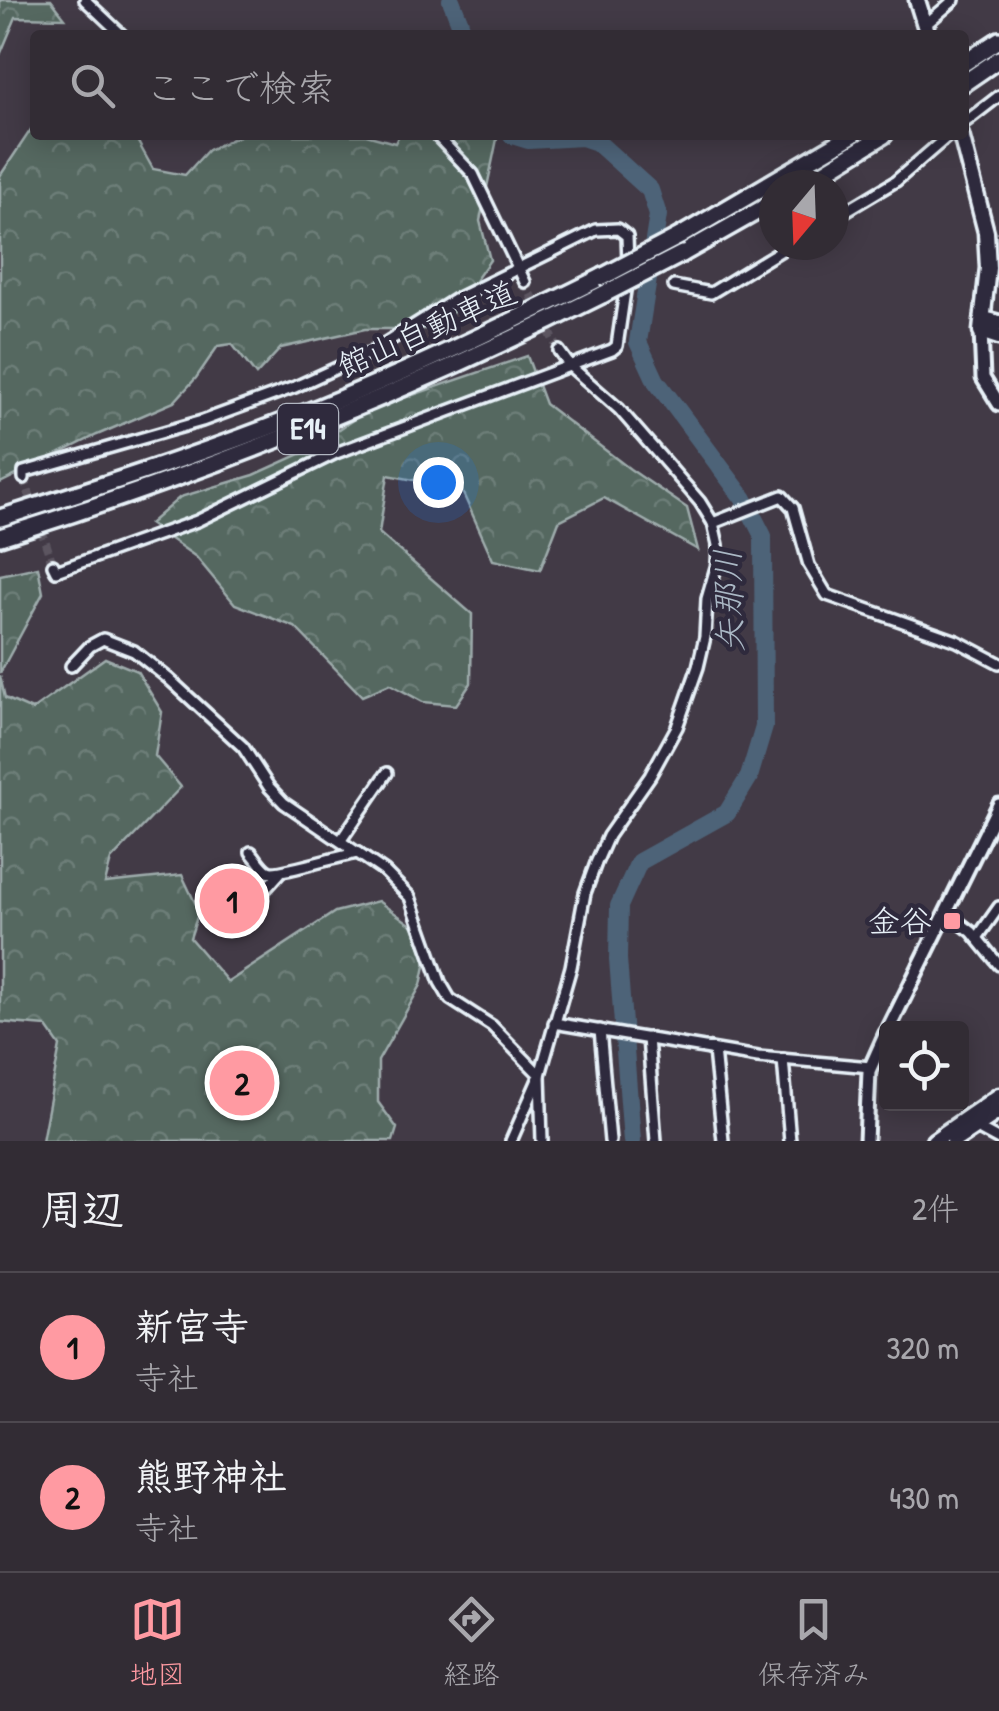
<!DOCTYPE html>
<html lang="ja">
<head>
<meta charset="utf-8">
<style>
	:root { --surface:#322c34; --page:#3d3840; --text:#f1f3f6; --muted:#a8a7ac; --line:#4d484f; --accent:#ff9aa2 }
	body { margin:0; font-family:"Patrick Hand","Klee One",sans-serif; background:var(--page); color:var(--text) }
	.controls { position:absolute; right:30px; bottom:30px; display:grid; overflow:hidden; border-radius:10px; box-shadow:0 5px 25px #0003 }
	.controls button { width:90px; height:90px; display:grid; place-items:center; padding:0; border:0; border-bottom:2px solid var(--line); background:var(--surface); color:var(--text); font:50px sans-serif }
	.compass { position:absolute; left:759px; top:170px; width:90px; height:90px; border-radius:50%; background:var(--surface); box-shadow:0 5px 25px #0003; rotate:199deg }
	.you { position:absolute; left:438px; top:482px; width:35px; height:35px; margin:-25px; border:8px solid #fff; border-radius:50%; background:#1a73e8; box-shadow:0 0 0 15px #1a73e833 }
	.badge { display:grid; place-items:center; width:65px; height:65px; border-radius:50%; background:var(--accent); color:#111; font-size:32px; font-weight:700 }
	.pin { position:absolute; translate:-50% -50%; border:5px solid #fff; box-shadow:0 2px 10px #0006 }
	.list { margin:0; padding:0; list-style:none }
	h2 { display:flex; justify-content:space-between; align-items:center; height:130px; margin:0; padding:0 40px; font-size:42px }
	h2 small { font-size:32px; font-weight:400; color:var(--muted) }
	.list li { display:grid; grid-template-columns:65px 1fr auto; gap:30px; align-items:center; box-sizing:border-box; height:150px; padding:0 40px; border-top:2px solid var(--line) }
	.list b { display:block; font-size:38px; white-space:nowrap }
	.list p { margin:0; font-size:32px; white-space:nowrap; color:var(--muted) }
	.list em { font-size:32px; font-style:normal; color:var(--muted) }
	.icon { flex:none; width:55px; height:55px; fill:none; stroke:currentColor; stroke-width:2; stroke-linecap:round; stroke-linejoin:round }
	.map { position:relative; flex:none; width:999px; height:1141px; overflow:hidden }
	.search { position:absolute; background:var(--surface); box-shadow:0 5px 25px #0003; left:30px; right:30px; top:30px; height:110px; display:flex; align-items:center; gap:25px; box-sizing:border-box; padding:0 35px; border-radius:10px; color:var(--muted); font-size:38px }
	.sheet { height:430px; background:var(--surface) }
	nav { display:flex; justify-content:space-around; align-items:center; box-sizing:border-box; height:140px; border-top:2px solid var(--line); background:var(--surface); font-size:28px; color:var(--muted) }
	nav a { display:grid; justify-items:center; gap:5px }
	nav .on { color:var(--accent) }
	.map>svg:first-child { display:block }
</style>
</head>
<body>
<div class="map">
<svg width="999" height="1141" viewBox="0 0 999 1141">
	<defs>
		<pattern id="forest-crowns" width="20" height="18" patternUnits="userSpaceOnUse" patternTransform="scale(2.5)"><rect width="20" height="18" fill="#556861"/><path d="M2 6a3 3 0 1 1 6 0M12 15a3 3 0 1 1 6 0" fill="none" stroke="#6d7e78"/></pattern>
	</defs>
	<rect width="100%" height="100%" fill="#423a46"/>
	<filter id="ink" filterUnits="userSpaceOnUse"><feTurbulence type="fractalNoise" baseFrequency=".01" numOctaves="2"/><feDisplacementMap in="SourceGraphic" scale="20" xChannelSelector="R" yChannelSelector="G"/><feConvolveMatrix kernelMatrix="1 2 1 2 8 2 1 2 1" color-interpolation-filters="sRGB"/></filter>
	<g filter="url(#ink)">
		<g fill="url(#forest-crowns)" stroke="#9eacac" stroke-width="2.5">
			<path d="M0,0H51L65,18L16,17L0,55Z"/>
			<path d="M34,125L35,135H134L153,169L185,175L208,150L241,135H366L395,143L399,135H493L497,139L480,221L490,260L441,329H365L281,348L256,375L232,344L218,346L196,378L174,402L97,435L0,483V176Z"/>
			<path d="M527,356L545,404L630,469L687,508L698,550L604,498L559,521L540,570L493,560L461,489L388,475L379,533L472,614L471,683L456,705L423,702L390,684L362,696L295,627L235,604L196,557L149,524L180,497L254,475L307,451L366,411Z"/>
			<path d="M38,567L43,593L0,673V575Z"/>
			<path d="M105,658L137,671L162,712L155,756L181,787L111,860L105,883L182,875L199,911L190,938L228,982L335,912L378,901L413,926L426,961L421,985L378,1061V1102L397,1128L393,1141H42L60,1046L46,1026L0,1022V676L5,698L32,710Z"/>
		</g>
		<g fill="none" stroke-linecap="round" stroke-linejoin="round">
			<g stroke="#4d6378" stroke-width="18">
				<path d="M451,0L460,23V35"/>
				<path d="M512,135L528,140L582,137L597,142L650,190L658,215L638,342L656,381L744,499L763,536L764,727L749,777L727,813L639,862L619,906L618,959L632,1141"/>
			</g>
			<g stroke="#5b5561" stroke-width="9" stroke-dasharray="9 4.5" stroke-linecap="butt">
				<path d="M525,282L559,351"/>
				<path d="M24,478L53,565"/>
			</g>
			<g stroke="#e8f1f8" stroke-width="16">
				<g id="minor">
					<path d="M85,0L122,35"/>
					<path d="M925,25L954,0"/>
					<path d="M964,123L999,96"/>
					<path d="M436,135L473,174L525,282"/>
					<path d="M834,218L896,181L949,135"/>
					<path d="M674,286L711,293L790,245"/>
					<path d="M24,478V472L202,421L295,387L371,352L454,300L596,230L618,229L627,236L628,263"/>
					<path d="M713,523L782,496L793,508L809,565L827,595L957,641L999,663"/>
					<path d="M53,565L56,571L197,521L336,453L612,350L617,346L626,284"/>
					<path d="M71,666L90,646L103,639L134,651L169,679L243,747L269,787L284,803L384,871L410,897L440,982L450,999L492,1026L540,1075L542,1141"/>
					<path d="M341,840L387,773"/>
					<path d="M251,852C256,857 261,867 268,871C277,876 341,855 358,853"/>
					<path d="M253,903L280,873"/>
					<path d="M947,913L972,932L999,965"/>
					<path d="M977,938L999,907"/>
					<path d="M554,1023L758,1057L871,1067"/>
					<path d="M600,1030L610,1141"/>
					<path d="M648,1038L656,1141"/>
					<path d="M714,1050L723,1141"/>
					<path d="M783,1059L790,1141"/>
					<path d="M975,1127L999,1140"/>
					<path d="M511,1141L540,1075L571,967L585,893L596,863L608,836L650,776L677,727L698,667L705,637L707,599L717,564L718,545L713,523L700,502L619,409L570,366L559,351"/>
				</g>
			</g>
			<g stroke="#e8f1f8" stroke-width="19">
				<g id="tertiary">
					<path d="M981,331L983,378L999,404"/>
					<path d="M889,1028L999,805"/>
					<path d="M866,1141L869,1071L886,1033"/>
				</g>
			</g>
			<g stroke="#e8f1f8" stroke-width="21">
				<g id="primary">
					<path d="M917,0L928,35"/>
					<path d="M961,135L986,232L988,268L981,331L999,337"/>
					<path d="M984,319L999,323"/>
					<path d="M934,1141L999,1096"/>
					<path d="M954,1141L999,1111"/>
				</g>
			</g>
			<g stroke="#e8f1f8" stroke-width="22">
				<g id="motorway">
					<path d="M964,63L999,40"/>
					<path d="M964,83L999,59"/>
					<path d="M803,185L884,135"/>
					<path d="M680,236L852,135"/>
					<path d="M682,254L774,202"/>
					<path d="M0,518C95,488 189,458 282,422C391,380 497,329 602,277"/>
					<path d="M0,537C209,472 409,392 604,294"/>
				</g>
			</g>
			<use href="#minor" stroke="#2f2a3d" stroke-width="9"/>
			<use href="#tertiary" stroke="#2f2a3d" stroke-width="11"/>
			<use href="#primary" stroke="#2f2a3d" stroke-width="14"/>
			<use href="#motorway" stroke="#2f2a3d" stroke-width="15"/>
			<g stroke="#e8f1f8" stroke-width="22" stroke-linecap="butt">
				<g id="motorway-bridge">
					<path d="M602,277L680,236"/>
					<path d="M604,294L682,254"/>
				</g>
			</g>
			<use href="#motorway-bridge" stroke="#2f2a3d" stroke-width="15"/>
		</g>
	</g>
	<rect fill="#ff9aa2" stroke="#2f2a3d" stroke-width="4" x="942" y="911" width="20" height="20" rx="5"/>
	<g text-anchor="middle" stroke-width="9" stroke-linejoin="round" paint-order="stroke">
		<rect fill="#2f2a3d" stroke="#b0b5c0" stroke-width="2.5" x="278" y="404" width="60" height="50" rx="8"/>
		<g font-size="30" font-weight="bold" fill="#e8f1f8">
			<text x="308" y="439">E14</text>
		</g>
		<g font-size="32" fill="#e8f1f8" stroke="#2f2a3d">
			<text transform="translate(427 329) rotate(-24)" y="11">館山自動車道</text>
		</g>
		<g font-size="32" fill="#e8f1f8" stroke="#2f2a3d" text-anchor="end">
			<text x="932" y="932">金谷</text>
		</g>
		<g font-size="35" font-style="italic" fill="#aab8c5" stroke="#2f2a3d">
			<text transform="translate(729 601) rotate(-92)" y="12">矢那川</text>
		</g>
	</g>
</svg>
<div class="controls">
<button><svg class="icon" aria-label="locate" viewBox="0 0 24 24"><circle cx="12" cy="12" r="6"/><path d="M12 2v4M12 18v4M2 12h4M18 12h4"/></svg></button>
</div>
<svg class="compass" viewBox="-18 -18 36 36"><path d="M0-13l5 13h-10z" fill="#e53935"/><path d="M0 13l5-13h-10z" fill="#a8a7ac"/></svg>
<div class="you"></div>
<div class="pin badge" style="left:232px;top:901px">1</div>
<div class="pin badge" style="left:242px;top:1083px">2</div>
<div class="search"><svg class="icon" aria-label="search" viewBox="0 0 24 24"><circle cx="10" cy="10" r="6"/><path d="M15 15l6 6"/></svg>ここで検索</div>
</div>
<section class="sheet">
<h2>周辺<small>2件</small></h2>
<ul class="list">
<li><span class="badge">1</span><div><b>新宮寺</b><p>寺社</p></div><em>320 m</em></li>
<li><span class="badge">2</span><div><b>熊野神社</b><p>寺社</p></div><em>430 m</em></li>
</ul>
</section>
<nav>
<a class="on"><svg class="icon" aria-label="map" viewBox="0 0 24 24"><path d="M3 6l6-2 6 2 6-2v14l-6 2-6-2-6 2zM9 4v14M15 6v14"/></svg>地図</a>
<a><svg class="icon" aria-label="directions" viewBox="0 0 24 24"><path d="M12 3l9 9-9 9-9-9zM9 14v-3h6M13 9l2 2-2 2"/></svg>経路</a>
<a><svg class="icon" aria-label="saved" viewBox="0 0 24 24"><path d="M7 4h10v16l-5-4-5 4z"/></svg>保存済み</a>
</nav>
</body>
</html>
